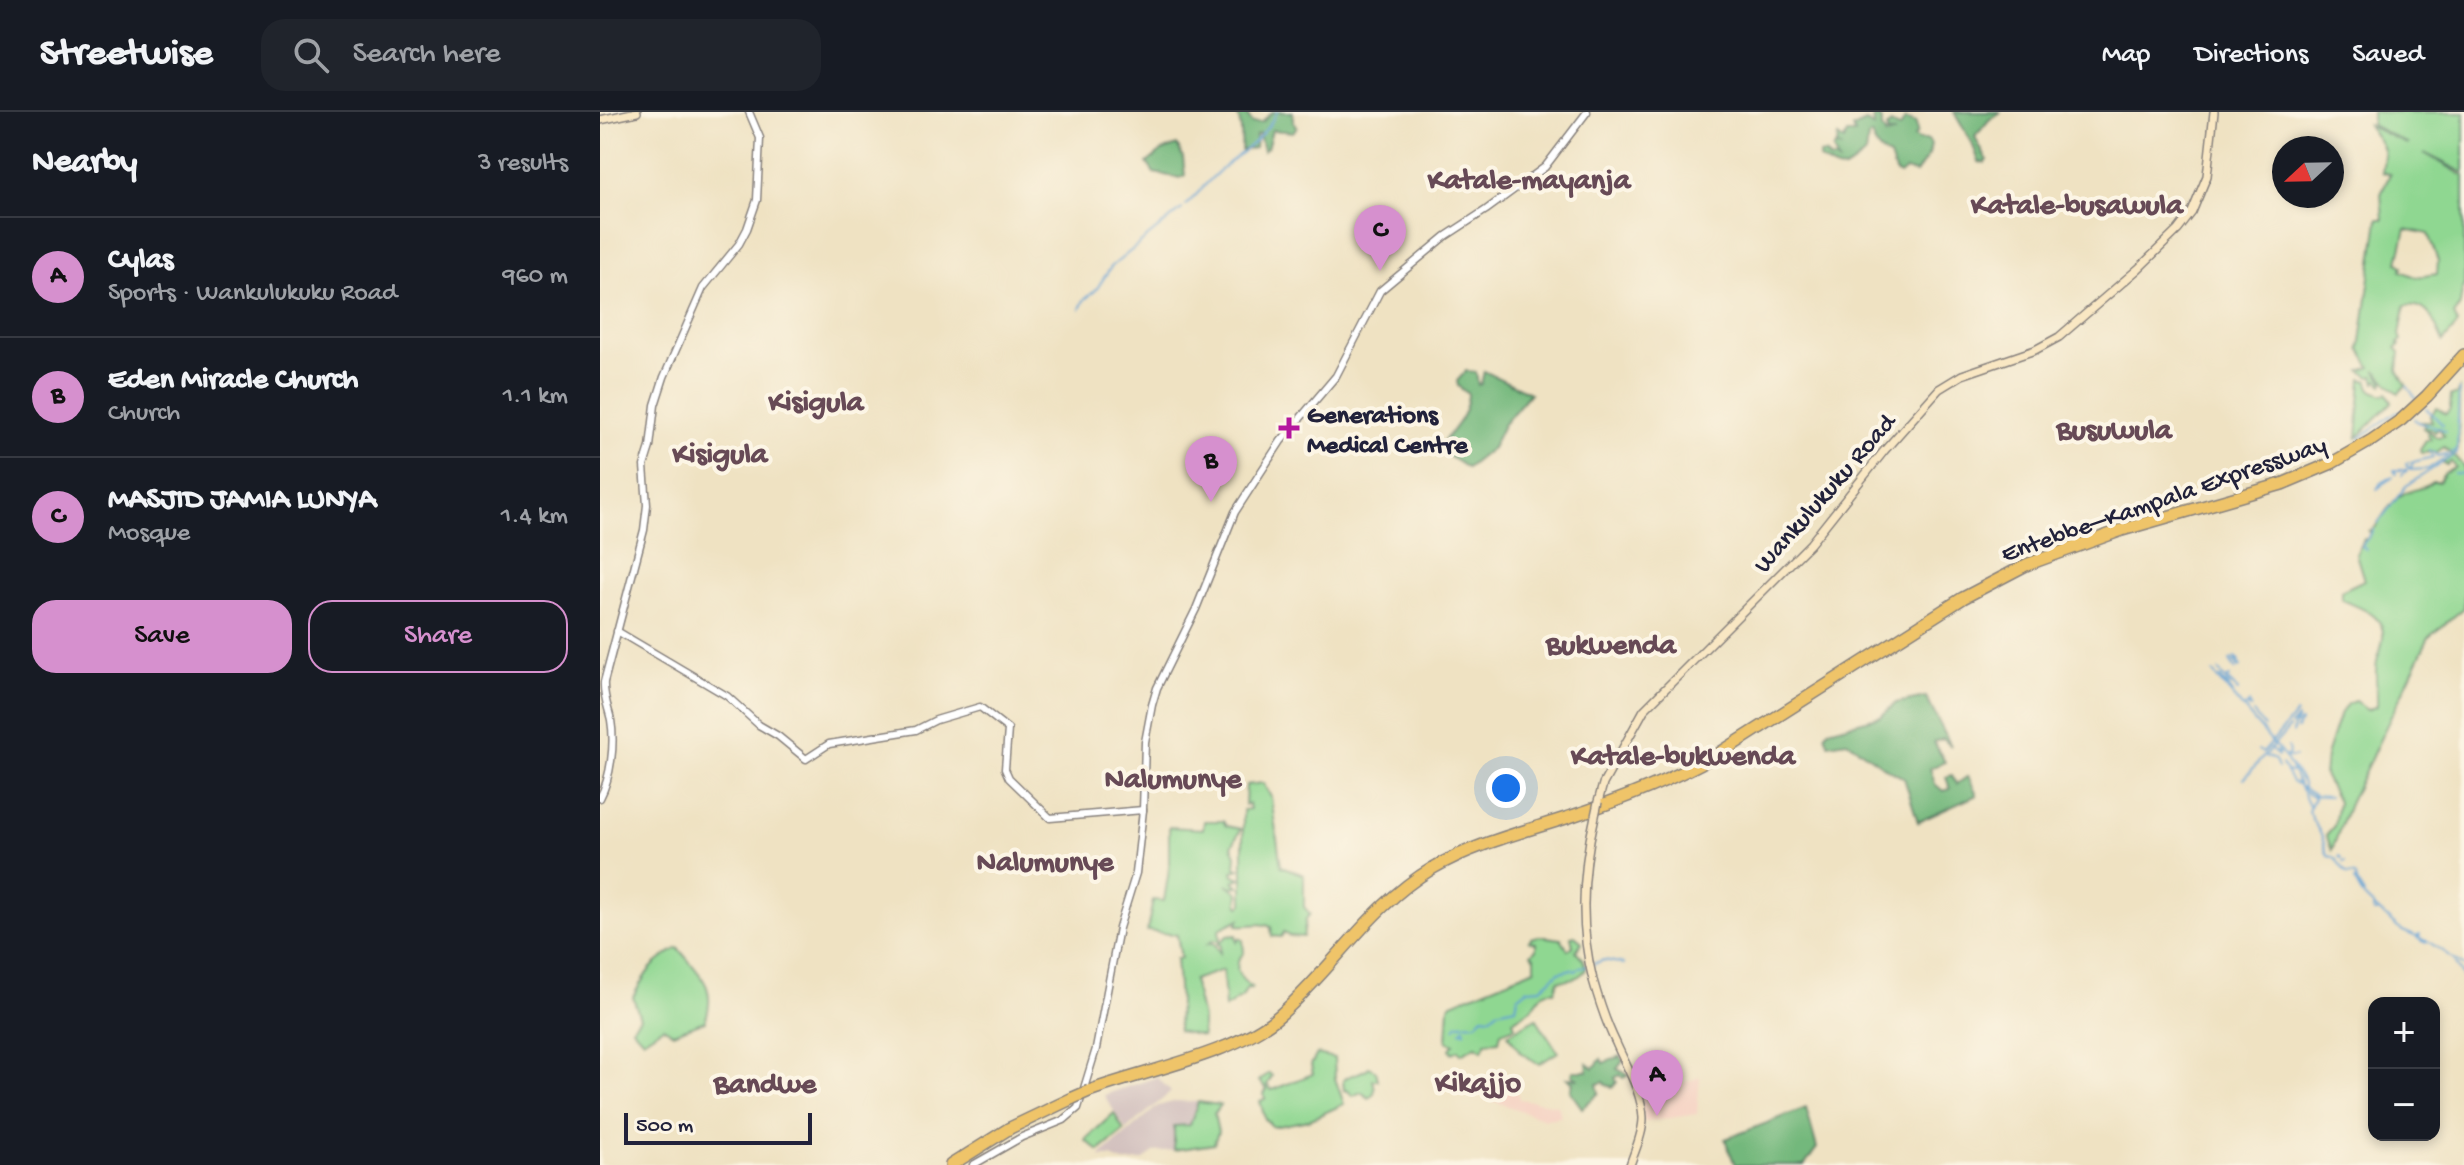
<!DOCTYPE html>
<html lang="en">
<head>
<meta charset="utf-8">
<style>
	:root { --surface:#171b24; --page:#20242c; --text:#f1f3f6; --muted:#9ea1a6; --line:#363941; --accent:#d690ce }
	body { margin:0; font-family:"Gochi Hand",sans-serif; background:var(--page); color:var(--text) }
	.controls { position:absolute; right:24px; bottom:24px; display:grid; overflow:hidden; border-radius:16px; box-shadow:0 4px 12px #0003 }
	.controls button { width:72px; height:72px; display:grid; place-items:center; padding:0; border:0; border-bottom:2px solid var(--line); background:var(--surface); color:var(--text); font:40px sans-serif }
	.compass { position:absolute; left:1672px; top:24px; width:72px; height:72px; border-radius:50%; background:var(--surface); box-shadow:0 4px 12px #0003; rotate:248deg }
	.scale { position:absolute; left:24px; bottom:20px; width:188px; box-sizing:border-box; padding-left:8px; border:4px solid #22223b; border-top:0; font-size:22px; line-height:28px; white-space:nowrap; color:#22223b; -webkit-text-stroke:6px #fcf5e5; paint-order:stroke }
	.you { position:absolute; left:906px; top:676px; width:28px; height:28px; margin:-20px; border:6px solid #fff; border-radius:50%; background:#1a73e8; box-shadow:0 0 0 12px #1a73e833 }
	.badge { display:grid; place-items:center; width:52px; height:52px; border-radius:50%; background:var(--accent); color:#111; font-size:26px; font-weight:700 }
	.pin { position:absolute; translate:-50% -66px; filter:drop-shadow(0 2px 4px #0008) }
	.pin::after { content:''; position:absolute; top:42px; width:28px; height:24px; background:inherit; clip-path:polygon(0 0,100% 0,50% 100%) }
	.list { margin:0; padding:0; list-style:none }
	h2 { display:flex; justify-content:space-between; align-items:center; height:104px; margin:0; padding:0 32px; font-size:34px }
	h2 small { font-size:26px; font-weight:400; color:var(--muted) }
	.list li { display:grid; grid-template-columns:52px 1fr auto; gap:24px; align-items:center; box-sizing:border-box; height:120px; padding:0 32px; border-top:2px solid var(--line) }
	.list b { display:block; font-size:30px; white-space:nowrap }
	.list p { margin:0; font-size:26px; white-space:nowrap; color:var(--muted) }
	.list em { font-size:26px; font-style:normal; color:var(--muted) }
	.actions { display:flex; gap:16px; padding:24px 32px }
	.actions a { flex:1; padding:18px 0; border:2px solid var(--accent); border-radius:24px; text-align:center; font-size:28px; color:var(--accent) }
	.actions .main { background:var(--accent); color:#111 }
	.icon { flex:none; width:44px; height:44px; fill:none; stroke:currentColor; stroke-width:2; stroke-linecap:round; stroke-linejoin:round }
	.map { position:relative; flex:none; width:1864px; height:1053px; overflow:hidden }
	header { display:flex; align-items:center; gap:48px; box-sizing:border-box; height:112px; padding:0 40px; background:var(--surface); border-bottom:2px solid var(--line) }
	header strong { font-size:38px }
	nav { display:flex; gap:44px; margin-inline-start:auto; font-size:28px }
	.search { width:560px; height:72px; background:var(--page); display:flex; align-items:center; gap:20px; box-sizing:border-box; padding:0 28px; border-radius:24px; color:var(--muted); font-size:30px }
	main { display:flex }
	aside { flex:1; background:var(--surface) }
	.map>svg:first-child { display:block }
</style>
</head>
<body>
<header>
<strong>Streetwise</strong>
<div class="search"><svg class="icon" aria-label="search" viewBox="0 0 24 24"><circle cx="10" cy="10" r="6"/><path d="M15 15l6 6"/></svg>Search here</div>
<nav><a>Map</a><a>Directions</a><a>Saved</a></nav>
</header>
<main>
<aside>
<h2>Nearby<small>3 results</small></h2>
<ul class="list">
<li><span class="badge">A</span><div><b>Cylas</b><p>Sports · Wankulukuku Road</p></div><em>960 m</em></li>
<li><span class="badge">B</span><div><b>Eden Miracle Church</b><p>Church</p></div><em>1.1 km</em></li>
<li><span class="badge">C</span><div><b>MASJID JAMIA LUNYA</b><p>Mosque</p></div><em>1.4 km</em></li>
</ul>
<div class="actions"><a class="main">Save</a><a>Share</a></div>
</aside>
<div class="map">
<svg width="1864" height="1053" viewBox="0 0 1864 1053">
	<rect width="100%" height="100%" fill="#fcf5e5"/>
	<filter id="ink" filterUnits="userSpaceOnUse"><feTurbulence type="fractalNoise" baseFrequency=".0125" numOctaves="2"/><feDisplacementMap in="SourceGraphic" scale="16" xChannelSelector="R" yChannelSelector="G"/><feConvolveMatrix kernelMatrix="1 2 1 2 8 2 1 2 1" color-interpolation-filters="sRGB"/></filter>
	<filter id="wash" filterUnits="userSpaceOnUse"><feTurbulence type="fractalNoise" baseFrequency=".006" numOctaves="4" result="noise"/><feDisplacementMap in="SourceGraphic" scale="32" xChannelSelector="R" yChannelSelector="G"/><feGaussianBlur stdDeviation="1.8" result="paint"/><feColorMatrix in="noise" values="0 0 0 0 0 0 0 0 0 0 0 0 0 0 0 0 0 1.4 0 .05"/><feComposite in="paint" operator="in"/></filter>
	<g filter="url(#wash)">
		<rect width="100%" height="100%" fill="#efe2c2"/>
		<g fill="#f5d2c2">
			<path d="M913,962L919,987L957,993L961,1005L945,1007L887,987L886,979Z"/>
			<path d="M1100,965L1097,1002L1044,1010L1040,986Z"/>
		</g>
		<g fill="#d1bfbd">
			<path d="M557,965L571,980L526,1018L504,983Z"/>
			<path d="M576,989L598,990L590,1013L574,1014V1038L554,1040L544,1048L530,1050H523L511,1045H499L558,994Z"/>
		</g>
		<g fill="#8fd791" stroke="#587c66" stroke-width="2" fill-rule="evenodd">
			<path d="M1772,0H1864V61L1824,41L1864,64V174C1859,184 1863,195 1854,203L1858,212L1843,230C1834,211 1830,190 1805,194L1800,223L1802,228L1798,231L1800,233L1796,236L1800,240L1798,258L1806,273L1799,281C1788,275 1784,264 1775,258L1784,270L1783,273L1778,268L1776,271L1774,264L1770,265L1761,259L1771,255L1760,237L1778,107H1783L1781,82L1790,62L1782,60C1787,30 1781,36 1768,13L1809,33L1772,13ZM1806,117L1828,122L1838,149L1837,162L1816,165L1801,159L1803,155L1798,150Z"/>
			<path d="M1762,267L1768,269C1770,281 1775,279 1784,283L1787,281L1792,290L1757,326Z"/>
			<path d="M1859,278L1858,337L1854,344L1864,355V496L1829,525L1749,692L1732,738L1726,723L1734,714L1738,690L1724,663L1726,644L1739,604L1747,592L1755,589L1767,598L1777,594C1778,579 1774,564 1777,549C1779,541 1783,533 1783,525C1785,501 1756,495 1741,487V479L1764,468L1756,442L1764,427H1767L1771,421L1769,419L1774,417C1782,406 1791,389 1803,382C1813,376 1823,379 1832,370H1839L1844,362L1855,355L1851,350L1846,354L1843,351L1853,343L1844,335L1837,340L1821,341L1820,338L1826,329L1831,328L1827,322L1829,319L1836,325L1844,324L1839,316L1835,320L1832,317H1827V319L1823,316L1825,315L1821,310H1832L1830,305L1836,296L1846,302L1850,297L1851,283H1856Z"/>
			<path d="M663,671L671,685L681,754L704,763V795L710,802L706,807L703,825L689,824L684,820L681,825L672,824L671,815C659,809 648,815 637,813L640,807L619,817L620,829L613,828L608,832L614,831L620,841L621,833L618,832L627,824L636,823L637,830L640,826L643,828L644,841C632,852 637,866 652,875L651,877L647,876L642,885L625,896L623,858L593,868L602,906V924L578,919L579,889L576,847L581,846L577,823L547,819L553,788L564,789L569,758V715L603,717L604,709H623L626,714L641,717L632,734L636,743L635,755L640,757L633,759L634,763L641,766L634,769L639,774L632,775L627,772L639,781L638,791L640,794L643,792V698L650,697L649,692L645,693L646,673Z"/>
			<path d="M939,824L961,827L968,838L973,834L971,825L975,824L982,830L976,839L983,847L986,857C979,868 970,866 958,869L955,879C939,877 941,888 931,897C925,901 919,905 913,909L915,915L901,920L899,929L886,930L882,938L876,934L861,942L859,938L852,941L850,937L854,932L847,929L849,895L852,891L935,857V846L931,842L936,837V831L929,829L931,826Z"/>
			<path d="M78,836C99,862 118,874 105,909L73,921L63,915L43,928L32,916L40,906L33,885C48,857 51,852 78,836Z"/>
			<path d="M936,906L958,940L939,952L920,940L908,922Z"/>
			<path d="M717,942L734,946L735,966L744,992L709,1008L673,1015L665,1007L660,989L665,987L664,982L667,977L659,969L669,961L672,964L667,973L672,978L713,962L711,953Z"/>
			<path d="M769,955L776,959L778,968H773C775,977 777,980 769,986L761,980L753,984L747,978L744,979L743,968C751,961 763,962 769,955Z"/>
			<path d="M598,990L620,993L614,1002L618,1020L614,1032L574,1038V1014L590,1013Z"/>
			<path d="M514,1001L524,1019L499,1039L485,1028Z"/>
		</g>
		<g fill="#73b87b" stroke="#4a6d5b" stroke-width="2">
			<path d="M637,0H645L652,11L662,10L672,0H693V10L697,15L693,20L672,18L667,36L663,39L659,22L656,23L655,36L641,38C642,26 641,12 637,0Z"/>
			<path d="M1273,0L1282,9V16L1286,24L1295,21H1287V15L1291,12L1300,16L1305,7L1316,11L1317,21L1314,25L1319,28H1328L1331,32L1329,43L1316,61L1306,58L1300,63L1295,60L1290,45C1280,42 1274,31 1271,23L1268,25L1266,42C1243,58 1244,65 1219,47V43L1225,42L1230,48L1234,47L1238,50L1233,38L1235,34L1242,36L1237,33L1238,25L1244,29L1247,22H1255L1253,16L1266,10L1274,15Z"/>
			<path d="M1354,0H1401L1389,8L1375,25L1387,48L1385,51L1379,50C1372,27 1365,21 1354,0Z"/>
			<path d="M577,33L583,45L585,64L580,66L554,61L547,51L562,39Z"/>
			<path d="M866,259L876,260L878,273L881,272L884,259L930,281L903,313L892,336L867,356L838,337C851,318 867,306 868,282L858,274L857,269Z"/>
			<path d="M1326,585L1351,634L1343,627L1334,630L1345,650L1330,656L1335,672L1343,679L1350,677L1346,665L1352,663L1357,672L1368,664L1377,683L1318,710L1304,666L1287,657L1247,629L1229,632L1225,623L1228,618L1281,604L1296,591Z"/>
			<path d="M1021,944L1023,949L1017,957L1029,963L1023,966L1020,963L1015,966L1017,970L1013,975L1006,973L1004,970L997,972L999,981L982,996L970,979L973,971L967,966L979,967L972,963L973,959H988L987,951L994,956L1001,947L1004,951Z"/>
			<path d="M1206,996L1217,1036L1204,1053H1135L1125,1027Z"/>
		</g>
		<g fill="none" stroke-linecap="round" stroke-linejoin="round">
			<g stroke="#60a0d3" stroke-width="2">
				<path d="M586,93C597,83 606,71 617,61C639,41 663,28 677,0"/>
				<path d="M480,197L484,188L496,178L511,155L582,97"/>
				<path d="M1807,274L1817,288"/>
				<path d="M1826,296L1843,313"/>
				<path d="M1814,307C1823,315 1835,312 1845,319"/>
				<path d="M1760,326L1796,300L1803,299"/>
				<path d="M1834,339L1837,344L1847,342"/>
				<path d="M1811,350L1806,351L1807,355L1811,356L1813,350L1833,345L1830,339"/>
				<path d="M1810,358L1828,357L1856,338"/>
				<path d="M1854,361L1864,362"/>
				<path d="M1796,362L1794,358H1807"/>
				<path d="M1802,363L1807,358"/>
				<path d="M1790,366L1781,371L1777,377L1793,365"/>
				<path d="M1778,411L1806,374L1857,341L1859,278"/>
				<path d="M1766,438L1762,434L1774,417"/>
				<path d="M1635,546L1641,555"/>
				<path d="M1637,546L1639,549"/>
				<path d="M1632,547L1639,556"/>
				<path d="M1630,549L1636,558"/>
				<path d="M1619,559L1625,567"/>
				<path d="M1613,561L1687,648L1702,679L1714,686L1708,699C1712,709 1718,715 1722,725C1724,732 1725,738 1728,744L1733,745"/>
				<path d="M1620,565L1632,582"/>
				<path d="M1630,565L1626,567L1638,579L1637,577"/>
				<path d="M1626,570L1630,575"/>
				<path d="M1649,591L1651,596"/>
				<path d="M1643,596L1648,593L1649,596"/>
				<path d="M1653,601L1664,615"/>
				<path d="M1691,613L1697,607L1696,613"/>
				<path d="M1697,617L1700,610"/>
				<path d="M1693,621L1694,612"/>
				<path d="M1670,637L1678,644"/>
				<path d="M1658,638L1663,641L1696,602"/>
				<path d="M1676,639L1679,642"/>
				<path d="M1664,644L1675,648L1678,656"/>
				<path d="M1686,644L1689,642L1688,635"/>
				<path d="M1686,645H1695"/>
				<path d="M1682,652L1686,660H1691"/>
				<path d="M1690,653L1703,671V677"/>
				<path d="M1686,660L1692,670L1697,672"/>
				<path d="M1644,667L1689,616"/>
				<path d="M1700,675L1714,683"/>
				<path d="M1703,682L1709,694"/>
				<path d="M1711,684L1729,685"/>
				<path d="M1739,744L1741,746"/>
				<path d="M1735,746L1747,762L1755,763L1757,769H1754C1758,774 1761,782 1765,786C1776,797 1787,806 1798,816C1804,821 1810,821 1816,825L1820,823L1818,826L1829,830L1864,854"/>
				<path d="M1743,750H1745"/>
				<path d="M1757,770L1764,782"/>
				<path d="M1773,796L1774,800H1777"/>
				<path d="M1817,826L1826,831"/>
				<path d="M1855,851L1864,867"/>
				<path d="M993,852L1004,848L1024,852"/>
				<path d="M855,916L858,912L876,911L883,904L890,905L897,899L916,895L918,885L928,877L941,876L959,860L972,857L975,859L980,855L987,854"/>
				<path d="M863,919H861L865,920L864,915"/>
			</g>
		</g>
	</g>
	<g filter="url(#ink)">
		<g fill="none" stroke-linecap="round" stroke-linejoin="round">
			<g stroke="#88827e" stroke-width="9">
				<g id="tertiary">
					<path d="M17,519L127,584L159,613L178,624L206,647L229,632L316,618L336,608L380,595L408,617L405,657L409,666L450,706L543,698"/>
					<path d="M0,686C11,665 15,632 11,608C8,595 3,583 4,570L44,418L47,393L44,354L50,335L55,293L64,265L103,176L139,132L147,117L157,88L160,26L149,0"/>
					<path d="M373,1053L422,1025L464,1008L478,996L496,937L519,816L536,761L543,698L545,630L552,593L557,576L596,497L635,400L681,329L736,264L780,179L846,124L886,98L945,55L987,0"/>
				</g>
			</g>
			<g stroke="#88827e" stroke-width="10">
				<g id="secondary">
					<path d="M0,8L37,0"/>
					<path d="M998,690L1003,672L1044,598L1210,432L1284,339L1339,277L1362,263L1435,238L1459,225L1538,157L1578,118L1592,100L1607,64L1614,0"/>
					<path d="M995,704C982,759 979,813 993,868C999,889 1006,911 1016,931C1026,954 1042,980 1043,1006C1043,1022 1035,1038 1030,1053"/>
				</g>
			</g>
			<g stroke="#88827e" stroke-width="14">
				<g id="motorway">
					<path d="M489,979C546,958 636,942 680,903C734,856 770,793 833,756C874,732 923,720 969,705C1021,688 1072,668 1120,641L1363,486L1426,453L1522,418L1682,372L1732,351L1772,328L1801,308L1827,284L1864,243"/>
					<path d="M351,1053L410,1016L473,986"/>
				</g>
			</g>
			<use href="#tertiary" stroke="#fff" stroke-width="6"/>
			<use href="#secondary" stroke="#f9e7c3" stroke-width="7"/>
			<use href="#motorway" stroke="#efc469" stroke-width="11"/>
			<g stroke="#88827e" stroke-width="10" stroke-linecap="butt">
				<path id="secondary-bridge" d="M995,704L998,690"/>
			</g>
			<g stroke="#88827e" stroke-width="14" stroke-linecap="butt">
				<path id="motorway-bridge" d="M473,986L489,979"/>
			</g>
			<use href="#secondary-bridge" stroke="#f9e7c3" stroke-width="7"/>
			<use href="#motorway-bridge" stroke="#efc469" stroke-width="11"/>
		</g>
	</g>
	<path fill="#b5179e" stroke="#fcf5e5" stroke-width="3" d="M685 304h8v8h8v8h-8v8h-8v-8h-8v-8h8z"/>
	<g text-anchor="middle" stroke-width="8" stroke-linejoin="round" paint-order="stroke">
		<g font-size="26" font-weight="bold" fill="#22223b" stroke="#fcf5e5" text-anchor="start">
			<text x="707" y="310">Generations<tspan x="707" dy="30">Medical Centre</tspan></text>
		</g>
		<g font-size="26" fill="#22223b" stroke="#fcf5e5">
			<text transform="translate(1223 380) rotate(-49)" y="9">Wankulukuku Road</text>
			<text transform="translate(1563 385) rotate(-19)" y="9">Entebbe–Kampala Expressway</text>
		</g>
		<g font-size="30" font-weight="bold" fill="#674a56" stroke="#fcf5e5">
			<text x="929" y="76">Katale-mayanja</text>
			<text x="1477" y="101">Katale-busawula</text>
			<text x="216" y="298">Kisigula</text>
			<text x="1514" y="326">Busuwula</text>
			<text x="120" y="350">Kisigula</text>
			<text x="1011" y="541">Bukwenda</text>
			<text x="1083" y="652">Katale-bukwenda</text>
			<text x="573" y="675">Nalumunye</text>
			<text x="445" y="758">Nalumunye</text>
			<text x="878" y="979">Kikajjo</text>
			<text x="165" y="980">Bandwe</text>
		</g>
	</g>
</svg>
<div class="controls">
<button>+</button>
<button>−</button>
</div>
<svg class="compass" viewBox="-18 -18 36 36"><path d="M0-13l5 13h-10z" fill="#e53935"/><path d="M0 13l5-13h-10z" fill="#9ea1a6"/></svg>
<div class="scale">500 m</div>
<div class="you"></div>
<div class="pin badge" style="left:1057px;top:1004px">A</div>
<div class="pin badge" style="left:611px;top:390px">B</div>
<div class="pin badge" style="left:780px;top:159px">C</div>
</div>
</main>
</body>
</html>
